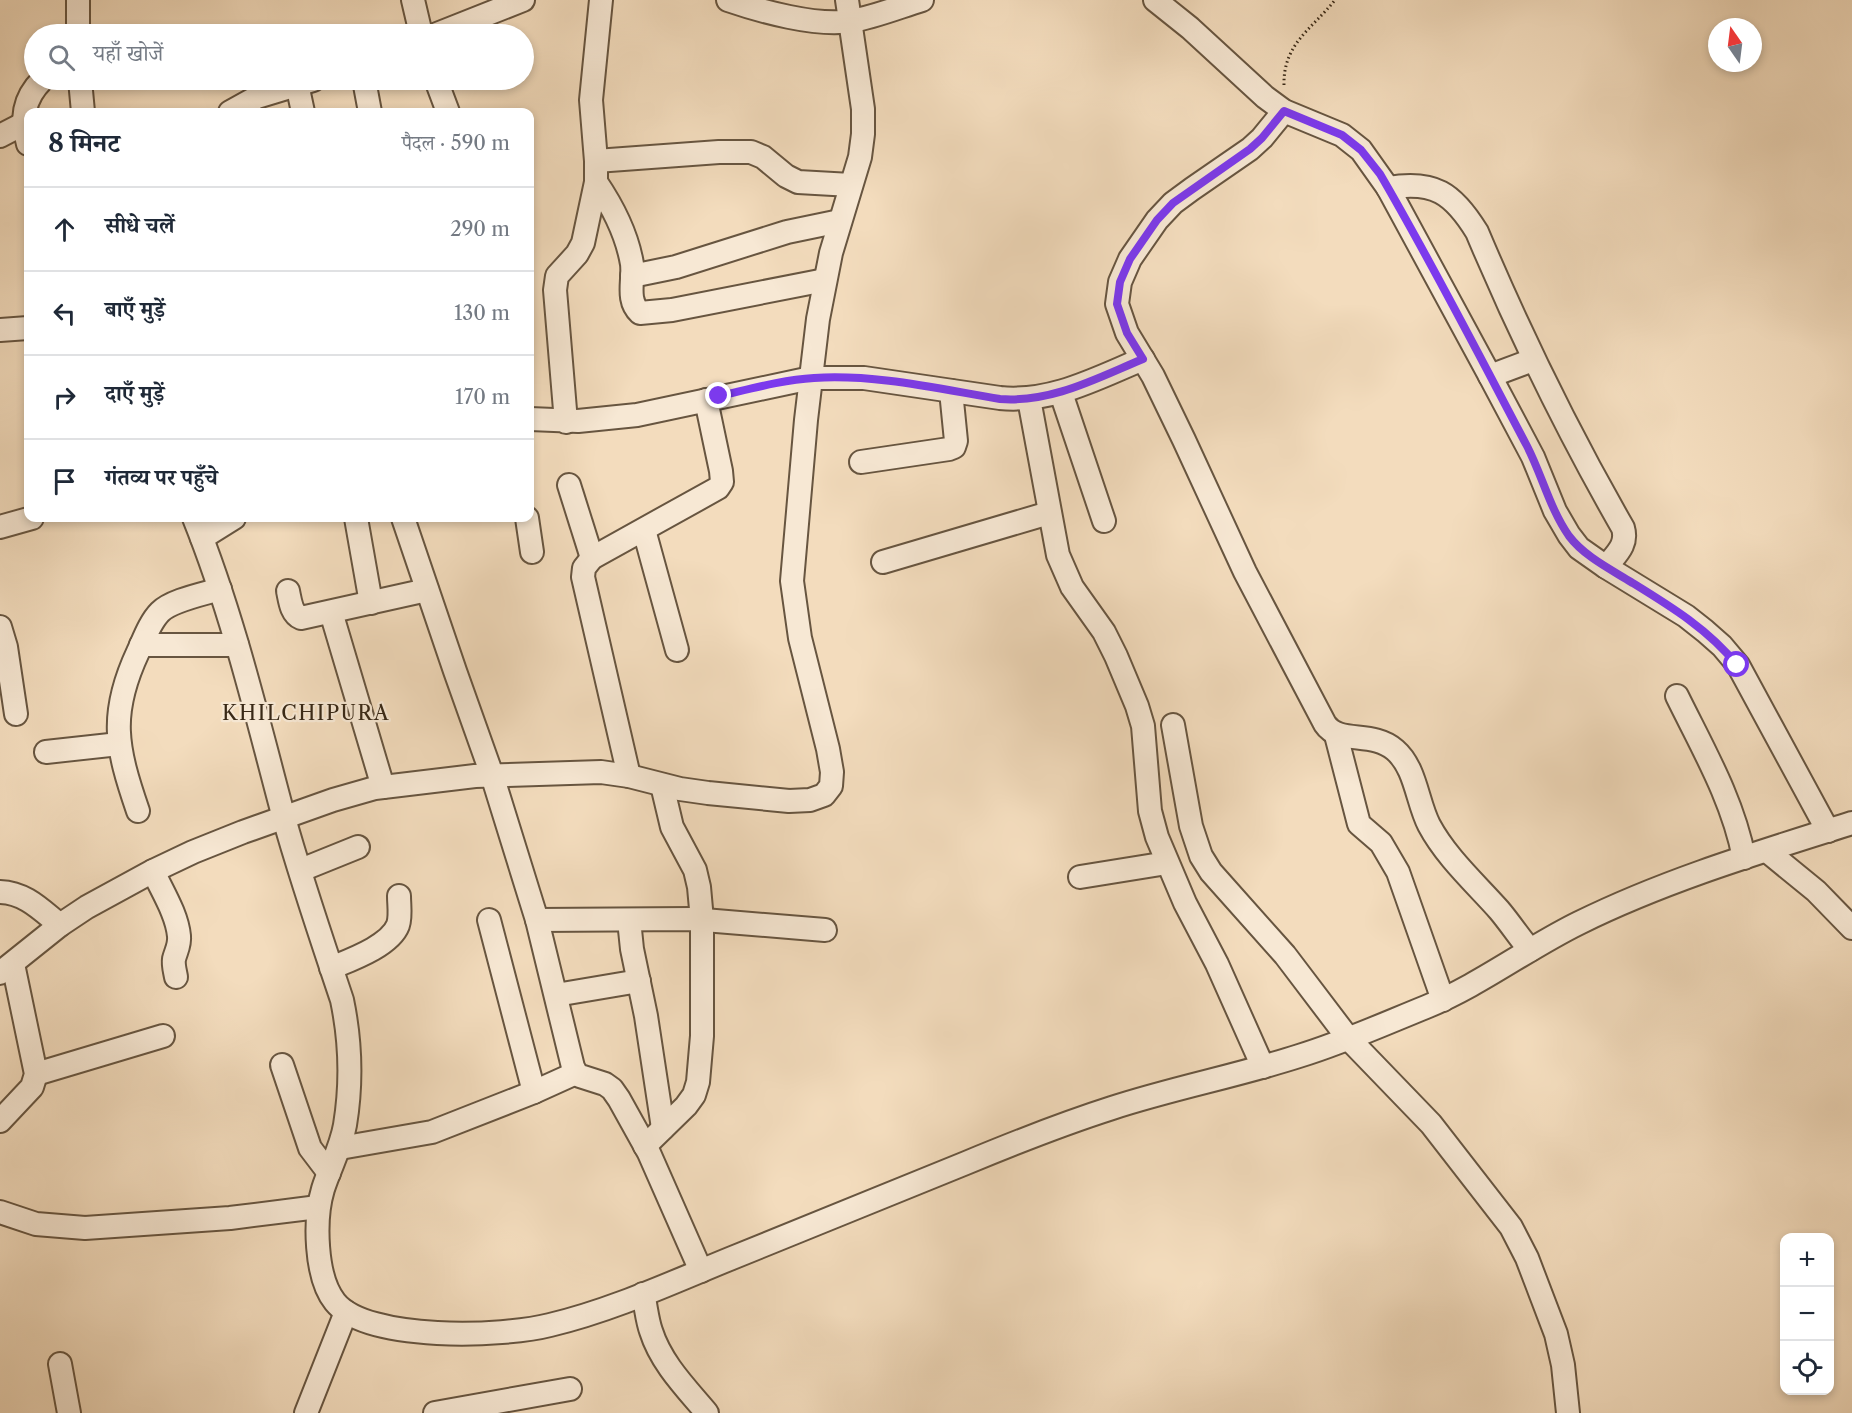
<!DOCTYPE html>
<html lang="hi">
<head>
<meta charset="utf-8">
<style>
	:root { --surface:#fff; --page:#f2f2f3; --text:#1f2937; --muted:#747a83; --line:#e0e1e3 }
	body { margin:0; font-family:"Libre Caslon Text","Noto Serif Devanagari",serif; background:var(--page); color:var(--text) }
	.controls { position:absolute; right:18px; bottom:18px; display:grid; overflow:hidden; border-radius:12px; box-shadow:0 3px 9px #0003 }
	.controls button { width:54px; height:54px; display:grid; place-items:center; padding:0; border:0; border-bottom:2px solid var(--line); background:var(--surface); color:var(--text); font:30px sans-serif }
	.compass { position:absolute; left:1708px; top:18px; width:54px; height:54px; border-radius:50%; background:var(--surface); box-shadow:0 3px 9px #0003; rotate:346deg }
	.stop { position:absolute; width:18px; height:18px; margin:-14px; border:4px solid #7c3aed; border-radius:50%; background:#fff }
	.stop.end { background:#7c3aed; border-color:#fff; box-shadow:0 2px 6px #0008 }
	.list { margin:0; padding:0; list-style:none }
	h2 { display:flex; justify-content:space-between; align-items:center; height:78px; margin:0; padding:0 24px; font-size:26px }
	h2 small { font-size:20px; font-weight:400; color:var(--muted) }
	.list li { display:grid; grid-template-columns:39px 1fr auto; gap:18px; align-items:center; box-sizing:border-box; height:84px; padding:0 24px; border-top:2px solid var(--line) }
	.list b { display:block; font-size:22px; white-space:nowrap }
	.list em { font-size:20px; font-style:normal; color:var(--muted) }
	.icon { flex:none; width:33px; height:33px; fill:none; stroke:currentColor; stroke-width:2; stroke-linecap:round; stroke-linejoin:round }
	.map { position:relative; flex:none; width:1852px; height:1413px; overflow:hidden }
	.search { position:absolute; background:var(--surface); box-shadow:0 3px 9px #0003; left:24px; top:24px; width:510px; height:66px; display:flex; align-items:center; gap:15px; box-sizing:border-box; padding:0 21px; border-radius:33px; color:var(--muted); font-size:22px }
	.panel { position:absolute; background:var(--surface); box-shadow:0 3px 9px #0003; left:24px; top:108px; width:510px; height:414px; border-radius:12px }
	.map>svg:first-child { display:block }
</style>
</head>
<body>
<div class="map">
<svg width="1852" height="1413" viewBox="0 0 1852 1413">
	<rect width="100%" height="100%" fill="#f3dcbd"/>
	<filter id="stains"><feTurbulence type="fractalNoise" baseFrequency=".00333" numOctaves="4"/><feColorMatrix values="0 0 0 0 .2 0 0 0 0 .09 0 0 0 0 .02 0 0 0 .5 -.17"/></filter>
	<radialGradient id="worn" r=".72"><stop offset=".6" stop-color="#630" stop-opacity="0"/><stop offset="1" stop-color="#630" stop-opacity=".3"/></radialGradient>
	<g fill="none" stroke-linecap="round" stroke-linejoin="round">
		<g stroke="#675540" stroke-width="26">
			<g id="minor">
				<path d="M78,0V34"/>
				<path d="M413,0L421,34"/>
				<path d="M728,0C760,11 817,27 851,21C875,17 899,7 922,0"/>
				<path d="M1155,0L1190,28L1265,97L1284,111L1342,135L1361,150L1388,188L1490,376L1533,457L1555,511L1569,535L1579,548L1606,567L1686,616L1705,631L1722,646L1738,665L1828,831"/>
				<path d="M437,34L523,0"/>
				<path d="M80,80L83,112"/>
				<path d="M364,80L370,112"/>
				<path d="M436,80L448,112"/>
				<path d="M297,84L303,112"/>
				<path d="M1284,111L1262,138L1250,149L1192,189L1173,203L1157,220L1130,259L1120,282L1117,304L1127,333L1153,376L1184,440L1245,572L1325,724C1339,745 1372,730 1395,750C1416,768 1417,802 1429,825C1446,857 1475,883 1499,910C1510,923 1519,937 1530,950"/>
				<path d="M230,112L257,97L313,80"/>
				<path d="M0,136L23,124"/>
				<path d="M28,144C21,119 23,99 42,80"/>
				<path d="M596,161L719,152H751L763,157L786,176L798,182L851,185"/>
				<path d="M596,182C613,207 627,234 632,264C634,281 626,300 640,313L672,310L825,280"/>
				<path d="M1388,188C1434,180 1453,193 1477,232C1520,334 1568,432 1623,528C1628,545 1616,554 1606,567"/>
				<path d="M632,276L676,267L787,232L840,221"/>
				<path d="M0,330L28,328"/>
				<path d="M1490,376L1533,360"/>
				<path d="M1061,393L1104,521"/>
				<path d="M1029,399L1058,555L1072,587L1104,632L1116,656L1137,706L1143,726L1150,811L1157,837L1185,903L1217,964L1263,1067"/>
				<path d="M530,419L578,421L637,415L811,378H864L1000,398C1052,403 1097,378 1143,359"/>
				<path d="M566,422L555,290L557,276L577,254L583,243L596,182V161L591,100L601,0"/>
				<path d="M861,462L949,449L954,447L956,441L951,391"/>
				<path d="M569,485L592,558"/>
				<path d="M194,518C233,615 257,717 284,818C301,879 322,940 342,1000C351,1043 352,1082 345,1125C341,1148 330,1167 323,1189C314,1219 315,1277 335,1302C367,1342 504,1337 550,1325C613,1310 673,1282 732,1258C810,1226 888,1194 966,1163C1014,1143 1062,1124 1112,1108C1173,1088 1237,1076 1299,1056C1342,1043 1384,1024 1426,1007C1480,985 1526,949 1579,923C1666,880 1760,852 1852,823"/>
				<path d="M356,518L371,603"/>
				<path d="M403,518L455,671L492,775L537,920L573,1067L576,1073L580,1076L605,1084L612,1089L619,1099L649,1153L701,1271"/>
				<path d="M527,518L532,552"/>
				<path d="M0,527L32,518"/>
				<path d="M644,530L677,650"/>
				<path d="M202,538L234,518"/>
				<path d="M883,562L1049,513"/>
				<path d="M288,591C290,600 291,614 301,618L427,590"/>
				<path d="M331,612L383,787"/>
				<path d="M0,627L6,647L16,714"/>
				<path d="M141,645H237"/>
				<path d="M1677,696C1703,749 1733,800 1744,858"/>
				<path d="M1173,725L1191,826L1201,856L1211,872L1285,955L1348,1038L1431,1124L1511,1227L1527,1258L1556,1334L1563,1365L1568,1413"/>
				<path d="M1336,735L1359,824L1381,843L1398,872L1443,1000"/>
				<path d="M46,752L119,744"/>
				<path d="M629,776L583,577L584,568L592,558L718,488L722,482L721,471L706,400"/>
				<path d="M138,811C116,747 109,714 138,652C144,639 150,622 160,612C172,600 204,594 220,589"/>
				<path d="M1767,851L1816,891L1852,928"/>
				<path d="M301,870L358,847"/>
				<path d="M153,871C162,891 177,914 179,936C180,945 176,951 174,959C173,965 175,971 176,977"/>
				<path d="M1080,877L1167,863"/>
				<path d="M0,892C26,893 41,910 60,925"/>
				<path d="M489,920L534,1092"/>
				<path d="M537,920L692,919L825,930"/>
				<path d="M629,920L632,949L646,1016L663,1128"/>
				<path d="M331,968C350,960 390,946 398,925C401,916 399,905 399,896"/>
				<path d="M0,973L60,925L87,907L153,871L193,852L243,832L333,800L375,788L475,776L601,772L629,776L680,789L708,793L789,801L810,800L824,795L831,786L832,772L828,749L800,638L792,581L806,420L818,319L831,253L860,157L863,134V109L847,0"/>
				<path d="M556,995L639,981"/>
				<path d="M282,1065L310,1148L329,1173"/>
				<path d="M36,1074L163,1036"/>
				<path d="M0,1121L32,1087L36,1074L13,964"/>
				<path d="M645,1146L686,1106L694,1095L698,1082L702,1036V920L699,887L695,870L672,827L662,785"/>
				<path d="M340,1148L432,1132L534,1092L576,1073"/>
				<path d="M0,1212L36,1224L85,1228L230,1218L318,1207"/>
				<path d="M643,1294C646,1306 647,1320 651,1331C661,1363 686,1388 707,1413"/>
				<path d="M60,1364L69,1413"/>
				<path d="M306,1413L346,1312"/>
				<path d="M435,1413L570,1389"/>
			</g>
		</g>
		<path stroke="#382816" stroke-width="3" stroke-dasharray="1.5 3" stroke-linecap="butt" d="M1284,85C1283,44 1312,29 1335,0"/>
		<use href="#minor" stroke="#f7e8d4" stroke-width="22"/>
	</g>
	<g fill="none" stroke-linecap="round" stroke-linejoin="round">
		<path stroke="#7c3aed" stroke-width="8" d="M719,396C750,389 782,380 814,378C876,374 939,389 1000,399C1052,403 1097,378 1143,359L1127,333L1117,304L1120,282L1130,259L1157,220L1173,203L1250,149L1262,138L1284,111L1342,135L1361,150L1380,174C1432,263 1479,355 1527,446C1542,475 1550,509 1569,536C1584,556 1610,569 1631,582C1670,606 1708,629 1737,665"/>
	</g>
	<g text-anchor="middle" stroke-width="4.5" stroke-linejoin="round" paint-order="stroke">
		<g font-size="20" letter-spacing="1.5" fill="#382816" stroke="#f7e8d4">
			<text x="306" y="720">KHILCHIPURA</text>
		</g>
	</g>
	<rect width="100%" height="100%" filter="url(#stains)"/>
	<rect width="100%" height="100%" fill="url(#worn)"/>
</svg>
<div class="controls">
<button>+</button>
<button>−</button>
<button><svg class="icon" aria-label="locate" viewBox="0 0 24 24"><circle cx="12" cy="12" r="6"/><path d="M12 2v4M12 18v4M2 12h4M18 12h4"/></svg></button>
</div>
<svg class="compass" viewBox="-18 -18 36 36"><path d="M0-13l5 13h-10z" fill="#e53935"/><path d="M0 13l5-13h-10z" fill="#747a83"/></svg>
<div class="stop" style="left:1737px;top:665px"></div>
<div class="stop end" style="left:719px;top:396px"></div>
<div class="search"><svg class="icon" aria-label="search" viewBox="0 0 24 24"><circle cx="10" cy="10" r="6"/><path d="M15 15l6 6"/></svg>यहाँ खोजें</div>
<section class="panel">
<h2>8 मिनट<small>पैदल · 590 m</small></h2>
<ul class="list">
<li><svg class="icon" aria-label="ahead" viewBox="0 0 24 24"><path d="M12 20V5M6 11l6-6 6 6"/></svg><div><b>सीधे चलें</b></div><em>290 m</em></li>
<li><svg class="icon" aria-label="left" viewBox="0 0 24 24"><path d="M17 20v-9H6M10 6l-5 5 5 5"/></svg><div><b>बाएँ मुड़ें</b></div><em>130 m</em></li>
<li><svg class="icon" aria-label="right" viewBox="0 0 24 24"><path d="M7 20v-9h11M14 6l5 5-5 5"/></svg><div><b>दाएँ मुड़ें</b></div><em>170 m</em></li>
<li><svg class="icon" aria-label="arrive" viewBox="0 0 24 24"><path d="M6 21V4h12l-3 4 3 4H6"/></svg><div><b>गंतव्य पर पहुँचे</b></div></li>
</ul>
</section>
</div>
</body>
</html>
